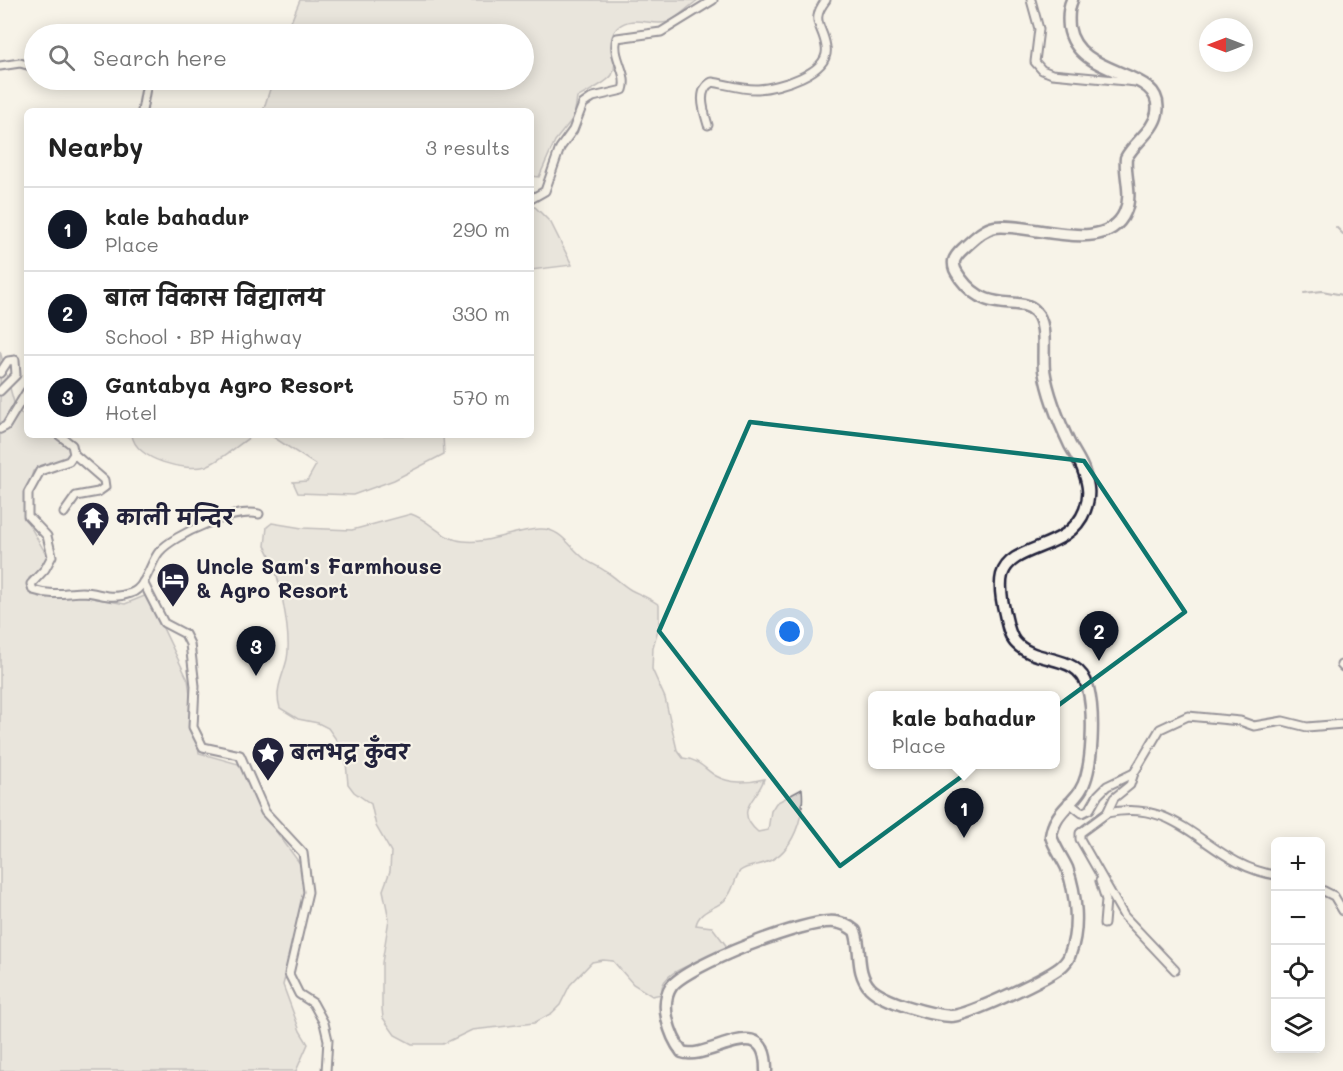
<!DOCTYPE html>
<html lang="en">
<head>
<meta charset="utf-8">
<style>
	:root { --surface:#fff; --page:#f2f2f2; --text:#222; --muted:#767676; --line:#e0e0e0; --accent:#111827 }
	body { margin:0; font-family:Mali,"Playpen Sans Deva",sans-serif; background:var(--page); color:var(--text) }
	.controls { position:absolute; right:18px; bottom:18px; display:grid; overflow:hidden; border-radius:9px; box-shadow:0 3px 15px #0003 }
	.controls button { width:54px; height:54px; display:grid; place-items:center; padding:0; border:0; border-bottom:2px solid var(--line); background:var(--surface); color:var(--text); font:30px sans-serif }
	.compass { position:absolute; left:1199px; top:18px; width:54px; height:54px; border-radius:50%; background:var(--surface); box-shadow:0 3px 15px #0003; rotate:270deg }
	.you { position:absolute; left:790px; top:632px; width:21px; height:21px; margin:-15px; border:4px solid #fff; border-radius:50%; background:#1a73e8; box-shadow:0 0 0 9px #1a73e833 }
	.badge { display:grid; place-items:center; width:39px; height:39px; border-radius:50%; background:var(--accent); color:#fff; font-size:20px; font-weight:700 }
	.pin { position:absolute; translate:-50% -50px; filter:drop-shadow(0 2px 3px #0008) }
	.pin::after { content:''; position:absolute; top:32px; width:21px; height:18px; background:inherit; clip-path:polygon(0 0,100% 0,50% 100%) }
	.popup { position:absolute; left:868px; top:691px; width:192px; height:78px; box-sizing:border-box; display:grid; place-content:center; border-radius:9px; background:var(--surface); filter:drop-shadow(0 2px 4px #0005); font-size:20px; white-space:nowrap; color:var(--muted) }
	.popup b { font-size:22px; color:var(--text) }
	.popup::after { content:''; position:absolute; left:50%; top:100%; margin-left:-12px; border:12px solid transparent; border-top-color:var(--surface) }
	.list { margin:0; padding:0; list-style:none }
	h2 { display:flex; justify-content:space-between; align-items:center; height:78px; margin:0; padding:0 24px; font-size:26px }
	h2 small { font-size:20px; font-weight:400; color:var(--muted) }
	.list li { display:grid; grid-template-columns:39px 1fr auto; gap:18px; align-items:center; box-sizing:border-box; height:84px; padding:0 24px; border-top:2px solid var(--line) }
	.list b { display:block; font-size:22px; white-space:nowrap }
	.list p { margin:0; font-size:20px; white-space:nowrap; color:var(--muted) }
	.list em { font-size:20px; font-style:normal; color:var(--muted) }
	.icon { flex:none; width:33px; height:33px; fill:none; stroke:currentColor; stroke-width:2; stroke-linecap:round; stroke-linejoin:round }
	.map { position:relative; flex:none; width:1343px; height:1071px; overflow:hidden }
	.search { position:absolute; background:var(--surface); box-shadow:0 3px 15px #0003; left:24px; top:24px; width:510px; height:66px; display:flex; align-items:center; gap:15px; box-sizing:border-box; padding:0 21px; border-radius:33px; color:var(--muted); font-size:22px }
	.panel { position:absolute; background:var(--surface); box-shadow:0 3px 15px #0003; left:24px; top:108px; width:510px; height:330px; border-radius:9px }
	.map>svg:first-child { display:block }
</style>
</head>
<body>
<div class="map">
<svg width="1343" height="1071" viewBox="0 0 1343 1071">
	<rect width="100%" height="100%" fill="#f7f3e8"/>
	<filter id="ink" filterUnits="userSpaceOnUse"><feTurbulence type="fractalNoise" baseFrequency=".0167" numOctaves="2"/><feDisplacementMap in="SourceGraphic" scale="12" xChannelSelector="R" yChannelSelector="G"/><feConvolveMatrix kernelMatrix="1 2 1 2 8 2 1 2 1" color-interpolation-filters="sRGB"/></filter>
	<g filter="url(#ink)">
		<g fill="#d8d5cf" stroke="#7d7c85" stroke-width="1.5">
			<path d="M300,0H698C689,6 678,18 668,22C652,27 632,14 618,27C603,40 621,60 612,75C606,84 586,92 577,98L574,117L555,141L539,177L531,176V111H263L273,80H524V34H286Z"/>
			<path d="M531,207H535L551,223L572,265L531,270Z"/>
			<path d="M0,351L16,410L27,418V435C45,435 65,432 72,453L65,460L33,471L26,495V519L50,561L29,578V593L83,596L125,604L147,595L188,680L199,753L242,765L258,807L301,865L305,901L283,985L300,1031L308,1044L296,1071H0Z"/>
			<path d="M132,435H253C239,444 222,460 206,466C186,472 135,460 132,435Z"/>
			<path d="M270,435H443L444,454L394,480L353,495L298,493L293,482L307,481L316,465Z"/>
			<path d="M411,514C430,520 441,539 463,541C490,544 513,530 540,529C561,528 570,548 585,559C591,564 598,566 605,571C614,576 621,584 631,590C641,595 650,598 659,605V626L653,647L652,669L665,698L677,750L683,758C699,759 704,769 716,776C730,784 749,783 764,779C758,800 732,809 758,832L768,830L771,811L776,803L802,789C805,816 793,852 767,862C758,866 748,865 740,871C733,881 734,892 724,901C714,909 699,911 696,925L712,927L728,948C712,961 657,967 662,994L652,996L633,984L613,961L603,960L592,962L570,985L560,1005L552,1013L534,1023L472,1030L443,1044H412L395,1035L383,1018L382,1008V963L389,919L383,890L390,871L391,852L376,826L371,804L354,792L348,784L345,752L328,728L318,723L298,719L280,708C274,689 283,677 287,659C292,635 278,565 265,546L267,527L272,523L302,528L352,530Z"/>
		</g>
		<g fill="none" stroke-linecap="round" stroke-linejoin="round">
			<g stroke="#76747f" stroke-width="2">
				<path d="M1336,227L1343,234"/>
				<path d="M1304,293L1322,291L1343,295"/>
			</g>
			<g stroke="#22223b" stroke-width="11">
				<g id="minor">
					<path d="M1031,0L1039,29L1035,62L1042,70L1052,74L1136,82"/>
					<path d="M0,66L20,63L34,67"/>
					<path d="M142,111L146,88L145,80"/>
					<path d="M708,125C704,111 696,90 712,82C726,84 743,90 758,89C778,88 831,73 826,47C823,25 809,22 826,0"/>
					<path d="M531,199L545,191L560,148L573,130L583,104L593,97L623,90C629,73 611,57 617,38L661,32L713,0"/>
					<path d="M0,373L8,361L15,360L16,375L0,391"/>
					<path d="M0,429L6,426L27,391"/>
					<path d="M59,435L72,445L74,454L69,461L40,471L28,493V516L47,536L52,556L45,569L31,584L33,590C51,596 64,593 82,592C101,592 108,601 131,593C146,588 150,563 159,552C174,534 235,508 259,514"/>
					<path d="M64,513L76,496L98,492L105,487L104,480L74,454"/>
					<path d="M143,582L164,623L185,634L190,644L195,686L193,727L203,747L240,755L265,812L303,853L308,892L289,974L299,994L313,1003L324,1023L328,1040L326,1071"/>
					<path d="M1341,665L1343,667"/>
					<path d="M1134,773L1130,785L1114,798L1107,813L1080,833V839L1124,916L1175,970"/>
					<path d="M1068,802L1082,813L1090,809L1098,795L1107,786L1134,773L1160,729L1188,716L1240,721L1254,726L1283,721L1307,727L1343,724"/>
					<path d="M1107,813C1183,796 1207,865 1276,875"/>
					<path d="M1100,881L1106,900L1104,924"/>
					<path d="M1320,889L1334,896L1343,911"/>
				</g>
			</g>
			<g stroke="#22223b" stroke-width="15">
				<path id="highway" d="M766,1071C767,1008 709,1062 682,1052C670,1036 659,1005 671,987C685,966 808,918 835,922C843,923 849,926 855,931C862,949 855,972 870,988C884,1002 931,1015 951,1016C967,1016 1051,977 1063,965C1066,962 1069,958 1070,954C1080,927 1076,894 1067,868C1062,857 1054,847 1051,836C1054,814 1069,807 1080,791C1094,770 1094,711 1088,688C1078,651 1036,666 1015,642C1009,635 1007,623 1005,614C1002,602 999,587 1002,575C1011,543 1069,552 1085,510C1090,496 1089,486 1084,472C1081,462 1075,454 1070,445C1059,422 1048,396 1044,370C1042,353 1048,324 1035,311C1020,295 988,316 961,279C957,273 953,269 954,261C956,254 962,250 966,246C975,238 984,229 995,227C1029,222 1106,257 1125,212C1133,194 1124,176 1126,158C1134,142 1154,131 1157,113C1165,66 1078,81 1069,27C1068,17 1068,9 1072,0"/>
			</g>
			<use href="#minor" stroke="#f7f3e8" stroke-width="7"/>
			<use href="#highway" stroke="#f7f3e8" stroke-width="10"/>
		</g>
	</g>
	<path d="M0 0H1343V1071H0ZM750,422L1084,461L1185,612L840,866L659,631Z" fill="#f7f3e8" fill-opacity=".55" fill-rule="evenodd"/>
	<path fill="none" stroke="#0f766e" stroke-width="4.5" stroke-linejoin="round" d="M750,422L1084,461L1185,612L840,866L659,631Z"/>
	<defs>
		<g id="temple-pin" transform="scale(1.725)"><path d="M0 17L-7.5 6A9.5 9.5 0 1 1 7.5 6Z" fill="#22223b" stroke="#f7f3e8"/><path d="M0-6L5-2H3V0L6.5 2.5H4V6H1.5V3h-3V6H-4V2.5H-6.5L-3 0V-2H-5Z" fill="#fff"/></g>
		<g id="hotel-pin" transform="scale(1.725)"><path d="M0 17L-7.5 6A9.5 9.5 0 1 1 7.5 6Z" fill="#22223b" stroke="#f7f3e8"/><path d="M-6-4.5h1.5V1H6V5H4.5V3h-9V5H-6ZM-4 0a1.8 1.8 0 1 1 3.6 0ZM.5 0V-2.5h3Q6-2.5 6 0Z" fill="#fff"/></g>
		<g id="sight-pin" transform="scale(1.725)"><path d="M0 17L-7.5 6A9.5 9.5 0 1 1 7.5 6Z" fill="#22223b" stroke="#f7f3e8"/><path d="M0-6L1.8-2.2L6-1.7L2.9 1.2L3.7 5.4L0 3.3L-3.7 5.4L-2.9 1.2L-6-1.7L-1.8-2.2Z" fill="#fff"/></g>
	</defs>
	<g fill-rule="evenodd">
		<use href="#temple-pin" x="93" y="518"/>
		<use href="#hotel-pin" x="173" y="579"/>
		<use href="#sight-pin" x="268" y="753"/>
	</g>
	<g text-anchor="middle" stroke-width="4.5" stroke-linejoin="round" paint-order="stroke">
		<g font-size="21" font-weight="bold" fill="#22223b" stroke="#f7f3e8" text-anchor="start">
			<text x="116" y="525">काली मन्दिर</text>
			<text x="196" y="574">Uncle Sam's Farmhouse<tspan x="196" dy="24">&amp; Agro Resort</tspan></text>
			<text x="291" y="760">बलभद्र कुँवर</text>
		</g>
	</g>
</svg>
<div class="controls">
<button>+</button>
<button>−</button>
<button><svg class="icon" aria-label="locate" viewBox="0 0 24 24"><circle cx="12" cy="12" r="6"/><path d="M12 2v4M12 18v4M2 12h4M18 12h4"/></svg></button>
<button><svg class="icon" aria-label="layers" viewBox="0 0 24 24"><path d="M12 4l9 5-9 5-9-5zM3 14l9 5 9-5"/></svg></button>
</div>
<svg class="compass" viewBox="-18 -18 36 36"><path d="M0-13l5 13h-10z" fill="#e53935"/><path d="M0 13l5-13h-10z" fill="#767676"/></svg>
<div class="you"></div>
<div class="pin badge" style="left:964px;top:838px">1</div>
<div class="popup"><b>kale bahadur</b>Place</div>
<div class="pin badge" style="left:1099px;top:661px">2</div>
<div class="pin badge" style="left:256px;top:676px">3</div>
<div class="search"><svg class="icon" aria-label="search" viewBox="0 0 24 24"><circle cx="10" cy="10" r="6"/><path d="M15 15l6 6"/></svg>Search here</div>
<section class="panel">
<h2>Nearby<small>3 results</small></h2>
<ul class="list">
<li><span class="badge">1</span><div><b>kale bahadur</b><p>Place</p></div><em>290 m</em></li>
<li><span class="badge">2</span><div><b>बाल विकास विद्यालय</b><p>School · BP Highway</p></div><em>330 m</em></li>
<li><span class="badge">3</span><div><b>Gantabya Agro Resort</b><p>Hotel</p></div><em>570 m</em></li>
</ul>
</section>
</div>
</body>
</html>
